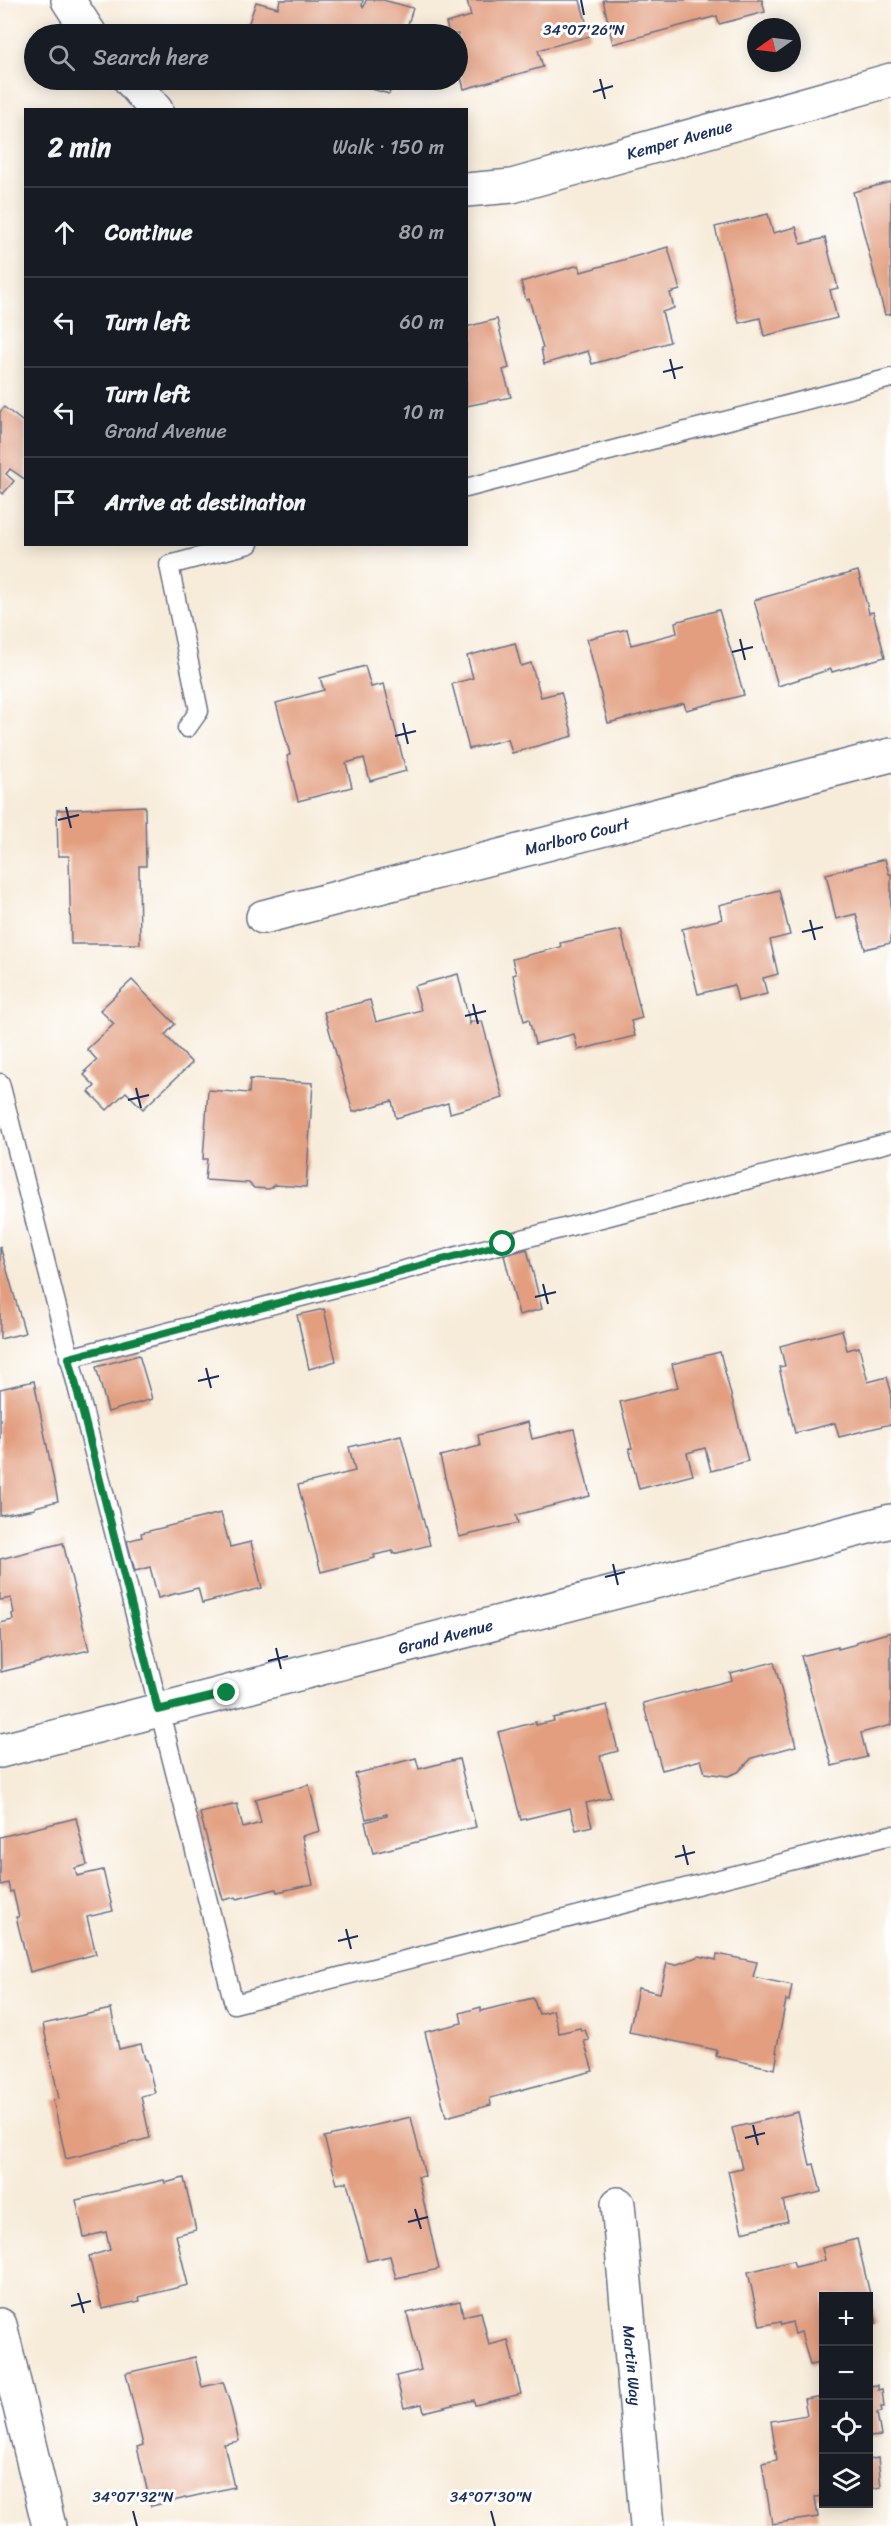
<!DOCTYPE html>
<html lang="en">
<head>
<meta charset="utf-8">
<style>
	:root { --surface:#171b24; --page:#242831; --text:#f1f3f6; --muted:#9ea1a6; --line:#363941 }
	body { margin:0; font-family:Sriracha,sans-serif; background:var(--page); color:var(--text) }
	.controls { position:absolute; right:18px; bottom:18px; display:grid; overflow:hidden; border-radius:0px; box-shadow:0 3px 15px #0003 }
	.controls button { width:54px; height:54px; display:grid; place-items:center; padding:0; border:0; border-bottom:2px solid var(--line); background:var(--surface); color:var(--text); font:30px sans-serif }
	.compass { position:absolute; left:747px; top:18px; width:54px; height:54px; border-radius:50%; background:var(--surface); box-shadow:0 3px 15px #0003; rotate:256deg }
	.stop { position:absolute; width:18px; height:18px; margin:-14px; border:4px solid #0b8043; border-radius:50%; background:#fff }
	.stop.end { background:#0b8043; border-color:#fff; box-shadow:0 2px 6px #0008 }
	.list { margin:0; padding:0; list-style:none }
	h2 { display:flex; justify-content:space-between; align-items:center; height:78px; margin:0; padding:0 24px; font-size:26px }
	h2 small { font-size:20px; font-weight:400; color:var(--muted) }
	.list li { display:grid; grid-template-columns:39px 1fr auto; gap:18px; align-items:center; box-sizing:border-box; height:90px; padding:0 24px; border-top:2px solid var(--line) }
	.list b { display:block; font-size:22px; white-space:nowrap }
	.list p { margin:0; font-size:20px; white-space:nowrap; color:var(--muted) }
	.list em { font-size:20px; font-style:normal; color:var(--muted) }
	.icon { flex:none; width:33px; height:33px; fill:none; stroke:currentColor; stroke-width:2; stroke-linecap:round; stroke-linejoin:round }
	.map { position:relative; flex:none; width:891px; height:2526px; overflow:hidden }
	.search { position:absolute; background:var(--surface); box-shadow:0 3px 15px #0003; left:24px; top:24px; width:444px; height:66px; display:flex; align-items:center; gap:15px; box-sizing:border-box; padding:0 21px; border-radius:33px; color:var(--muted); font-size:22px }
	.panel { position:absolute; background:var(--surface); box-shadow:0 3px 15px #0003; left:24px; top:108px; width:444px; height:438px; border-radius:0px }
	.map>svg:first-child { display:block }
</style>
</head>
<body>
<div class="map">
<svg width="891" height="2526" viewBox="0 0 891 2526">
	<rect width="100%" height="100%" fill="#fff"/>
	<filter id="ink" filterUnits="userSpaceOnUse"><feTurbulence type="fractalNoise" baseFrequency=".0167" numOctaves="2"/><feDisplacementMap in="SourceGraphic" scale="12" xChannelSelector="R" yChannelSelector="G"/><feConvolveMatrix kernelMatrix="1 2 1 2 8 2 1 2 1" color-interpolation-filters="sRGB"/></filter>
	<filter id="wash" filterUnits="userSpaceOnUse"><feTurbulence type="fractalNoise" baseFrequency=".008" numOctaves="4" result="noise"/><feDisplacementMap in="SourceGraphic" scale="24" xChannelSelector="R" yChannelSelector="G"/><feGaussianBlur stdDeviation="1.35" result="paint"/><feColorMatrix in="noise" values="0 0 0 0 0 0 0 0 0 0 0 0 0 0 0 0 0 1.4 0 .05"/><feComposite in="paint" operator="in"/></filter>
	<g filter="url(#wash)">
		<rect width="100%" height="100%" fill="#f7ecda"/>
		<g id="blocks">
			<g fill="#e29e7f">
				<path d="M280,0H363L362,6L364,7L366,0H383L413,8L405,34H245L256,2L278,8Z"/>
				<path d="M467,0H580L590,36L538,50L543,67L464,89L458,66V34H449L446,23L471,16Z"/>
				<path d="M603,0H762L765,12L719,24L717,16L613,44Z"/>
				<path d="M341,80H394L389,94Z"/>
				<path d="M891,182V314L885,315L853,192Z"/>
				<path d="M768,214L773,233L796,227L801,244L825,238L838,288L830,290L837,318L764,336L760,318L739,323L715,227Z"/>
				<path d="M668,247L680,290L670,293L674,308L662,312L670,342L592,364L588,351L544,364L541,348H543L529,299L526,300L521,282L579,265L581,272Z"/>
				<path d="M497,319L509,368L503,370L511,397L466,406V327Z"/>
				<path d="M4,407L26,424V480L10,469L6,474L14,481L3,494L0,491V412Z"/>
				<path d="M858,571L869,613L873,612L885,657L832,672L831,669L778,686L754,600Z"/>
				<path d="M719,610L744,695L686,710L684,703L608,723L587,639L627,629L631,645L677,633L675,622Z"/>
				<path d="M515,643L521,666L531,663L541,697L561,692L573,736L512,753L508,739L469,749L452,684L473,678L467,656Z"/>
				<path d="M365,666L371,687L384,684L406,771L370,781L364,758L346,763L352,787L298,801L287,756L290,754L276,703L324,690L320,678Z"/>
				<path d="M145,806L146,866H139L140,944H71L69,856H58L57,810Z"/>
				<path d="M885,859L889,874H891V943L865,949L856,914L836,919L826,874Z"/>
				<path d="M779,890L790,935L770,940L778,974L763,978L767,994L738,1001L734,985L698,994L682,929L722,919L719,905Z"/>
				<path d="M621,930L642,1018L631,1021L635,1036L578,1050L574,1034L535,1044L529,1019L524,1021L513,975L516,974L512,959L561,947L560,943Z"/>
				<path d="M458,974L470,1024L471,1022L482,1021L503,1098L450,1113L448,1103L396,1118L392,1101L353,1112L324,1012L370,1000L376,1022L421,1010L414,986Z"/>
				<path d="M132,980L175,1024L165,1035L192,1063L143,1109L126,1092L107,1110L89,1092L95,1086L84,1075L87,1072L85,1071L97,1060L87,1049L114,1024L100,1010Z"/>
				<path d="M250,1079L313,1083L306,1187L274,1185L269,1189L254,1188L249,1183L205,1180L207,1159H203L208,1090L249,1093Z"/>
				<path d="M0,1246L25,1333L0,1339Z"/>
				<path d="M527,1249L542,1309L519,1315L504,1255Z"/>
				<path d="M324,1309L336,1361L309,1369L297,1315Z"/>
				<path d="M842,1330L847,1350L859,1347L868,1382L887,1377L891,1391V1424L839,1437L835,1423L795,1433L779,1367L785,1366L780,1346Z"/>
				<path d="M720,1352L748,1461L711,1471L705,1448L687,1453L693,1475L639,1489L629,1448H632L620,1402L678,1387L672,1364Z"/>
				<path d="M139,1355L152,1399L108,1412L96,1367Z"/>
				<path d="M34,1381L58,1501L35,1507V1509L0,1515V1389Z"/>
				<path d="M528,1422L532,1439L574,1429L590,1496L516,1515L518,1523L459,1537L440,1456L480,1446L478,1435Z"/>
				<path d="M401,1435L430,1545L393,1554V1551L374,1555L375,1558L321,1572L298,1485L355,1471L349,1447Z"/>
				<path d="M221,1513L230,1547L251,1542L262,1588L202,1603L198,1588L158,1598L150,1567L135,1571L127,1541L142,1537L141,1533Z"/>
				<path d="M63,1543L89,1650L1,1672L0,1623L13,1620L12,1614L14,1613L11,1598L0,1600V1559Z"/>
				<path d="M891,1632V1725L861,1733L867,1757L832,1766L801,1656L838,1647V1649L857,1644L856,1642Z"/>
				<path d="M774,1662L796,1746L752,1758L738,1772L728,1776L705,1773L701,1760L662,1770L643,1703L732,1680L730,1673Z"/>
				<path d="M607,1705L618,1751L600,1756L611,1797L586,1803L592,1826L576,1830L570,1808L521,1820L498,1732L536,1722V1725L554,1721L553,1718Z"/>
				<path d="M416,1758L419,1769L459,1759L476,1827L373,1853L365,1822L387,1816V1814L366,1819L355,1774Z"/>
				<path d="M309,1785L320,1831L302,1836L313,1884L277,1892L276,1889L237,1899L236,1897L223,1900L200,1813L237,1804L243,1828L261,1823L255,1799Z"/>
				<path d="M76,1818L87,1865L75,1868L77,1876L103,1870L113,1911L87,1917L96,1954L30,1972L16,1917H19L13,1891L10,1892L8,1883L1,1885L0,1881V1837Z"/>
				<path d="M717,1954L757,1962L753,1977L792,1985L789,2001L786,2000L776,2052H778L775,2069L716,2056L717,2050L629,2032L638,1988L660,1993L667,1963L675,1965L700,1956L716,1960Z"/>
				<path d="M533,1998L539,2014L553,2010L559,2033L580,2028L581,2031L585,2030L589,2040L584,2041L593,2071L490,2098L491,2105L446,2117L425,2032L462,2023L460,2013L481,2007V2011Z"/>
				<path d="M111,2009L119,2049L141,2044L145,2059L147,2060L155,2093L141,2096L150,2138L66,2159L53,2100L59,2099L43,2024Z"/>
				<path d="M798,2112L810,2165L814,2164L821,2192L783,2201L788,2221L742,2232L728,2171L742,2168L732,2128Z"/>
				<path d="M411,2117L425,2176L418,2177L439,2269L396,2278L390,2256L367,2261L347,2182L337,2184L324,2137Z"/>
				<path d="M184,2178L196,2230L176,2235L188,2285L139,2297L140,2301L102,2309L89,2256L110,2250L106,2232L84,2237L76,2200L164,2180L165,2183Z"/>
				<path d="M857,2239L877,2324L868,2326V2296H824V2362L810,2365L801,2332L795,2334L792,2322L781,2325L780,2322L760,2326L748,2272L793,2261L795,2267L825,2260L822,2248Z"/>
				<path d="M460,2301L463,2316L481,2312L489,2345L508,2340L521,2394L475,2405L474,2400L424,2412L422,2404L404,2408L396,2376L421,2370L407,2313Z"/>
				<path d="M195,2357L202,2387L223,2382L230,2403L239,2441L224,2444L234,2487L151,2506L137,2447L143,2445L126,2373Z"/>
				<path d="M878,2385V2390L882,2389L884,2407H881L882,2412L877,2413L881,2436L868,2437V2386Z"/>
				<path d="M824,2396V2496L815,2497L818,2517L772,2524L762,2463L777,2460L771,2421L807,2415L804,2399Z"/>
				<path d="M878,2458L881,2487L868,2489V2460Z"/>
			</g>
		</g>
	</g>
	<g filter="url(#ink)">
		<use href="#blocks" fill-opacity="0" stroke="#687189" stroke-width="1.5"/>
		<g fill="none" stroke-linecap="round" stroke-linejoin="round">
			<g stroke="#687189" stroke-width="21">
				<g id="service">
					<path d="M466,488L891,378"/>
					<path d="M187,728L199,711L169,565L249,544"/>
					<path d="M0,1083L234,2004L891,1835"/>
					<path d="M69,1358L891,1142"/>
				</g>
			</g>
			<g stroke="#687189" stroke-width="36">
				<g id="minor">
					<path d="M68,0L90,34"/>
					<path d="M130,80L156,110"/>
					<path id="s1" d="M466,190L512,186L891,80"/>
					<path id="s2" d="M263,917L891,755"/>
					<path id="s3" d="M618,2204L647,2526"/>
					<path d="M0,2325L49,2526"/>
				</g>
			</g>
			<g stroke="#687189" stroke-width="36">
				<g id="tertiary">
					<path id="s4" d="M0,1751L891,1521"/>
				</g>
			</g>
			<use href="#service" stroke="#fff" stroke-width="18"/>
			<use href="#minor" stroke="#fff" stroke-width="33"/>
			<use href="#tertiary" stroke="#fff" stroke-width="33"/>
		</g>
	</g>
	<g fill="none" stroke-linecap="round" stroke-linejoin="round" filter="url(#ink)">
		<path stroke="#0b8043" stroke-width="8" d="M227,1693L158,1710L69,1358L503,1244"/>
	</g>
	<path fill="none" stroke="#1b2f5e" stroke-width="2" d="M581,0L584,15M600,79L605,99M593,92L613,86M670,359L675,379M663,372L683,367M740,639L745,660M732,652L753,647M403,723L408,744M395,736L416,731M66,807L71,828M58,820L79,815M810,920L815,940M802,932L823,927M473,1004L478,1024M465,1016L486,1011M136,1088L141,1108M128,1100L149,1095M543,1284L548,1304M535,1297L556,1292M206,1368L211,1388M198,1381L219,1376M613,1564L618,1585M605,1577L625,1572M276,1648L281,1669M268,1661L288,1656M683,1845L688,1865M675,1857L695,1852M346,1929L351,1949M338,1941L358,1936M753,2125L758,2145M745,2138L765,2133M415,2209L421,2229M408,2222L428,2217M78,2293L84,2313M71,2306L91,2301M133,2511L137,2526M491,2511L495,2526"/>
	<g text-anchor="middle" stroke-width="6" stroke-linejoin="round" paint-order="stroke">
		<g font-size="16" fill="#1b2f5e" stroke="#fff">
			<text dy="6" stroke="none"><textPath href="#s1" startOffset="220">Kemper Avenue</textPath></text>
			<text dy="6" stroke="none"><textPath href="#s2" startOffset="324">Marlboro Court</textPath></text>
			<text dy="6" stroke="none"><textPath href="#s4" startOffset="460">Grand Avenue</textPath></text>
			<text dy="6" stroke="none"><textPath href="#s3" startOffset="162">Martin Way</textPath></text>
		</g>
	</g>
	<g font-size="15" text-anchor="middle" fill="#1b2f5e" stroke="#fff" stroke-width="6" stroke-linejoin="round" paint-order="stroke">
		<text x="584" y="35">34°07'26"N</text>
		<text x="133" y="2502">34°07'32"N</text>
		<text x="491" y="2502">34°07'30"N</text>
	</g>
</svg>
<div class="controls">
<button>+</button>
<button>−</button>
<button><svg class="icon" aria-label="locate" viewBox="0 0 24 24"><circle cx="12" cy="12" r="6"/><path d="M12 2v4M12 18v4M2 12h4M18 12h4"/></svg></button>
<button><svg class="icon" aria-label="layers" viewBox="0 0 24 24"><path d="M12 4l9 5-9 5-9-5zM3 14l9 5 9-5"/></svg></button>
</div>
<svg class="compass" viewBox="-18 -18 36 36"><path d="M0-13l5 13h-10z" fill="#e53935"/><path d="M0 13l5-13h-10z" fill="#9ea1a6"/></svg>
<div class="stop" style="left:503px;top:1244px"></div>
<div class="stop end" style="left:227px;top:1693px"></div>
<div class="search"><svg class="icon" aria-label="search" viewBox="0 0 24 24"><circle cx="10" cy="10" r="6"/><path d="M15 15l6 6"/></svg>Search here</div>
<section class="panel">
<h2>2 min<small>Walk · 150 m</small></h2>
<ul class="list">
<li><svg class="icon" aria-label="ahead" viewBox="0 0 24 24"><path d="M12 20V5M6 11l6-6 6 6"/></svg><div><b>Continue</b></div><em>80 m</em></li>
<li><svg class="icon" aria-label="left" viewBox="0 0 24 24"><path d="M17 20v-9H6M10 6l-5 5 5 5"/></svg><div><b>Turn left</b></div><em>60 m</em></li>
<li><svg class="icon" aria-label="left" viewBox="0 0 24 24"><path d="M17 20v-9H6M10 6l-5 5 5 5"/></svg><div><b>Turn left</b><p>Grand Avenue</p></div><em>10 m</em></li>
<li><svg class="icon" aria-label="arrive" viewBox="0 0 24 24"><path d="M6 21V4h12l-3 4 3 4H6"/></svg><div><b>Arrive at destination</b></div></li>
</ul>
</section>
</div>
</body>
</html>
